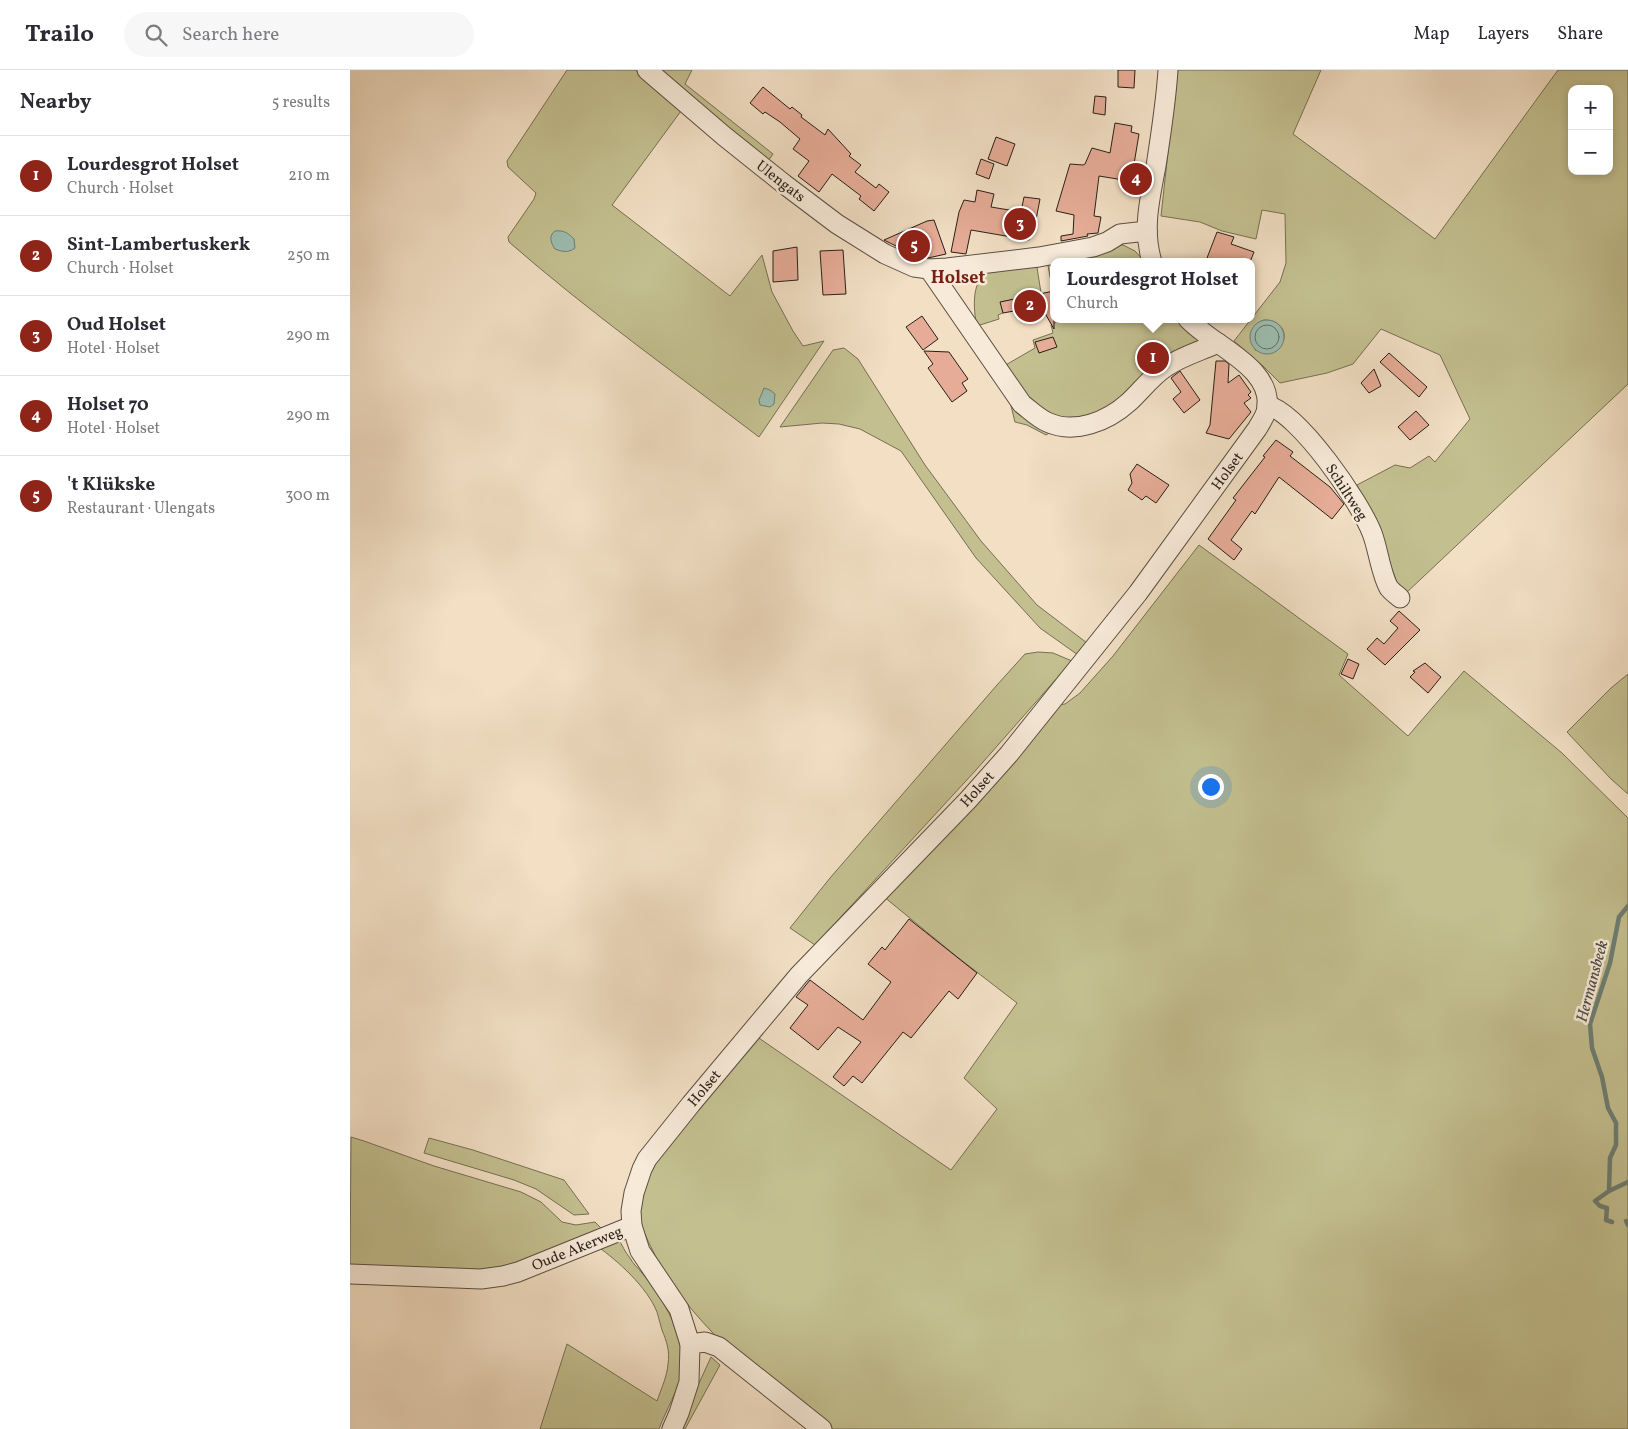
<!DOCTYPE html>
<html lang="en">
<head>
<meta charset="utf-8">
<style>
	:root { --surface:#fff; --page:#f7f7f7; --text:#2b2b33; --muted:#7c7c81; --line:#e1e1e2; --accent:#8f2418 }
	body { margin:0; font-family:Vollkorn,serif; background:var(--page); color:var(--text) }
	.controls { position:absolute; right:15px; top:15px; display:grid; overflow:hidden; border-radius:10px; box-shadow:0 2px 8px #0003 }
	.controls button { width:45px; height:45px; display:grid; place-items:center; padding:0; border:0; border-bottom:1px solid var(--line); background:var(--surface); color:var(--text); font:25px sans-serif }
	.you { position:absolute; left:860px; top:716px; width:18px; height:18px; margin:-12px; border:4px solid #fff; border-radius:50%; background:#1a73e8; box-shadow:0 0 0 8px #1a73e833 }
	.badge { display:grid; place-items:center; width:32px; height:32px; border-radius:50%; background:var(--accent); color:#fff; font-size:16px; font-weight:700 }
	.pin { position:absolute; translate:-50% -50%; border:2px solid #fff; box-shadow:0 1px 5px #0006 }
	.popup { position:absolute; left:700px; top:188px; width:205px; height:65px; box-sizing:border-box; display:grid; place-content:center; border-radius:10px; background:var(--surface); filter:drop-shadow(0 1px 4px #0005); font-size:16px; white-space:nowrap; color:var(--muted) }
	.popup b { font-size:19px; color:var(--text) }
	.popup::after { content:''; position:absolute; left:50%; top:100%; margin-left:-10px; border:10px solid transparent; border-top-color:var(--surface) }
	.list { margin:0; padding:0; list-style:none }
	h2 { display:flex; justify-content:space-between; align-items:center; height:65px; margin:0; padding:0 20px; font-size:21px }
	h2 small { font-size:16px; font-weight:400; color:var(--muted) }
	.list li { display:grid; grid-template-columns:32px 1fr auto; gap:15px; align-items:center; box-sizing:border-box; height:80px; padding:0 20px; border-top:1px solid var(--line) }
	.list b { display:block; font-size:19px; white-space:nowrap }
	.list p { margin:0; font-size:16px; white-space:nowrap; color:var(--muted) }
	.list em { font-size:16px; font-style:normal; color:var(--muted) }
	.icon { flex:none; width:28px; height:28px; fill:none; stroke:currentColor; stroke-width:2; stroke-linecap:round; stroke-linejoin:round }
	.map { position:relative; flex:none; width:1278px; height:1359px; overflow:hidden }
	header { display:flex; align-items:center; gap:30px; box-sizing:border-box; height:70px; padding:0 25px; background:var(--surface); border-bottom:1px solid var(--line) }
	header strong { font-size:24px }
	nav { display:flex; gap:28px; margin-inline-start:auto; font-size:18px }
	.search { width:350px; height:45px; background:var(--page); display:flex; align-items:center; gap:12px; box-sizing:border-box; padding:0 18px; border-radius:28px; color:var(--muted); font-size:19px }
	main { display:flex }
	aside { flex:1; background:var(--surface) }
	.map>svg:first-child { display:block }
</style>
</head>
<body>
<header>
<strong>Trailo</strong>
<div class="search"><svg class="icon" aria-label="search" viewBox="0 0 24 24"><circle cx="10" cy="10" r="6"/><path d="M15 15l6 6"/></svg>Search here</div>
<nav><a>Map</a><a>Layers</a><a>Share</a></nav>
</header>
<main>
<aside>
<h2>Nearby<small>5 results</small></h2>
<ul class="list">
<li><span class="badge">1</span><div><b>Lourdesgrot Holset</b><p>Church · Holset</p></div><em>210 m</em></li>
<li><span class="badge">2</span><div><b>Sint-Lambertuskerk</b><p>Church · Holset</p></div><em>250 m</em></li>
<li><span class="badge">3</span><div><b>Oud Holset</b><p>Hotel · Holset</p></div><em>290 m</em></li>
<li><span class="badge">4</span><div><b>Holset 70</b><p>Hotel · Holset</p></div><em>290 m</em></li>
<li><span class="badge">5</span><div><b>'t Klükske</b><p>Restaurant · Ulengats</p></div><em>300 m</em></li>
</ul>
</aside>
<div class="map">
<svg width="1278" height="1359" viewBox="0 0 1278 1359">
	<rect width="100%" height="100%" fill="#f2dfc4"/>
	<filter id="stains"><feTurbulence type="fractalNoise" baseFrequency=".004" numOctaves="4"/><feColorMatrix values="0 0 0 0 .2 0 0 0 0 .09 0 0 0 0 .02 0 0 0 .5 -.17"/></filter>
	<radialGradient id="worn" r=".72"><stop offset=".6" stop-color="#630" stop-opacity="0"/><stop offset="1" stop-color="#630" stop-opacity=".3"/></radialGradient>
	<g fill="#c3bf8f" stroke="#766f53" fill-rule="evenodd">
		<path d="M217,0H285L306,16L331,41L262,135L380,226L412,185L422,222L443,261L453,276L474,271L409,367C325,303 239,242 159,172L158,167L184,129L186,123L158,97L157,91Z"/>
		<path d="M296,0H342L335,14L423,84L416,94Z"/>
		<path d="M827,0H971L943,64L1085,169L1208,0H1278V314L1055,524L1050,521L1025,452L1007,415L1045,395L1060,398L1079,386L1085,392L1120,349L1090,285L1031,259L1003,294L977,303L930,313L913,296L884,271L930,212L936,193L935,144L912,140L906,169L872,161L850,152L811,146ZM1222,19H1259V101H1222ZM914,250C945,250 939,290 905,280L909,252Z"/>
		<path d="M773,175L785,181L795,192H704V211L701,212L697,190Z"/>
		<path d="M686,191L691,223L651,232L653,243L648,245L649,249L627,256C623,239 621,209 640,199C647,196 677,192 686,191Z"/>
		<path d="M711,249H826L848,271L826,283L755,341L719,351L696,365L677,355L665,352L659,328L654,296L685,278L683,270L703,263L701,255Z"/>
		<path d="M494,278L508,289L575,395L631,471L687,535L737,573L728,585L690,558L626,488L551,381L510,359L489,354L472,353L430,357L483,280Z"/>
		<path d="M849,475L998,584L989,605L1058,666L1114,601L1212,683L1278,748V1359H482C411,1312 334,1250 298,1171C292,1157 286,1143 286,1127C285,1119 292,1107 296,1099L403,964L601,1100L647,1039L614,1008L667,933L606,886L533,826L700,636L715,634L730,623L763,586Z"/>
		<path d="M688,582L703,583L722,591L626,700L465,875L440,858L480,808L647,615L675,584Z"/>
		<path d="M1278,604V724L1261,709L1217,662L1261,618Z"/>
		<path d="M1,1067L14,1071L84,1096L171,1122L191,1132L212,1152L226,1155L245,1152L255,1162L179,1192L135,1201L0,1197Z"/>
		<path d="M79,1068L123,1080L214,1110L239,1144L224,1145L186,1119L164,1110L74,1083Z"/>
		<path d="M268,1168C272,1175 275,1182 280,1188C283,1194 288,1198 292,1203C312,1227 338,1269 332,1301C328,1321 316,1340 309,1359H190L217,1274L307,1331C311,1319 317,1307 318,1294C320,1282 317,1272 312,1260C310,1254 309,1248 307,1242C297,1217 268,1191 247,1176Z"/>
		<path d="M361,1287L370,1295L335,1359H328Z"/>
	</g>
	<g fill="#9cbdb0" stroke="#6e7e73">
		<path d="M205,161C214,160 218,163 224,169L225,178C218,183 213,182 205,179C201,173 198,166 205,161Z"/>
		<circle cx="917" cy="267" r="17"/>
		<path d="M414,318L420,320L425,324L424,334L420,337L410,335L409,330Z"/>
	</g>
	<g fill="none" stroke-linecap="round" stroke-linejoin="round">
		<circle stroke="#626e64" stroke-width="1" cx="917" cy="267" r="12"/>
		<g stroke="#6e7e73" stroke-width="4.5">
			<path d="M1259,1121L1278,1112"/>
			<path d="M1276,1151L1278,1155"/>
			<path d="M1262,1152L1256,1150L1257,1138L1250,1136L1245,1131L1259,1121L1260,1088L1266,1075V1053L1258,1038L1252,1007L1242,978L1240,954L1260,893L1269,847L1278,836"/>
		</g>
	</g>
	<g fill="#e6ac97" stroke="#281f17">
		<path d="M768,0H785L784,18L768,17Z"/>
		<path d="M413,17L440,39L442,37L452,45L451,47L475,65L478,59L501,84L499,86L511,95L505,102L526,118L529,114L539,122L524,141L509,129L511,126L482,104L469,122L448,106L459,91L443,79L450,69L430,52L415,42L413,44L400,33Z"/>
		<path d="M745,26L756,27L755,45L743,43Z"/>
		<path d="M765,53L782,56L781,62L789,64L784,94L790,95L786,112L749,106L744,146L751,147L748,163L737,164L738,166L711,171V166L723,164L724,145L706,141L720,94L733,95L735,94L742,78L760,83Z"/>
		<path d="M646,67L665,74L657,96L638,89Z"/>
		<path d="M631,89L644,94L639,109L626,104Z"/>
		<path d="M627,120L644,124L641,137L671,142L674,127L690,129L684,160L681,159L679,170L621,160L616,184L601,182L609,142L614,130L625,132Z"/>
		<path d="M584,150L596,184L578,188L567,186L562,184L558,171L552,179L534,170L577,151Z"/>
		<path d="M867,162L884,167L881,174L904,182L900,192H866L857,188Z"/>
		<path d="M447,177L448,210L423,212V181Z"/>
		<path d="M493,180L496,224L473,225L470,181Z"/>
		<path d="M704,221V259L692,238L676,241L675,239L653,243L650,232Z"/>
		<path d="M572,246L588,269L573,280L556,257Z"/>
		<path d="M703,267L707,277L689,283L685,272Z"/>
		<path d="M574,281L599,282L618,309L612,313L617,321L602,332L578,298L583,294Z"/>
		<path d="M1039,283L1077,317L1069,327L1030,292Z"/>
		<path d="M866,291H875L879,294L878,313L889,305L901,322L898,325L901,328L894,333L901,342L879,369L856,363L860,355Z"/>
		<path d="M1024,299L1031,316L1019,323L1011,313Z"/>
		<path d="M830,301L850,330L834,343L823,329L831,322L821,308Z"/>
		<path d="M1066,341L1079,355L1060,370L1048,357Z"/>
		<path d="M926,370L943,382L940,386L980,417L994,434L982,449L929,407L905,444L902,441L881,470L892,479L884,490L858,469L886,430L883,428L915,387L913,386Z"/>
		<path d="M787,394L819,415L806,433L796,426L792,430L778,420L782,413L780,404Z"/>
		<path d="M1049,541L1070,560L1035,595L1017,579L1027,568L1034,574L1048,558L1040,551Z"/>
		<path d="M998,589L1009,594L1003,609L991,604Z"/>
		<path d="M1075,593L1091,607L1078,623L1060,607L1065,602L1063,601Z"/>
		<path d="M559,849L627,903L608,929L599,921L561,968L553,962L512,1013L503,1006L494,1016L483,1007L511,972L488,957L468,980L440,958L458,935L446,927L460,910L513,950L541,912L518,894L532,877L535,880Z"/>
	</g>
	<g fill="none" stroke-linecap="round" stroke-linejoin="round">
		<g stroke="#5a4f42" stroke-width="21">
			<g id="minor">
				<path d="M297,0L374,66L434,114L487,154L535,184L564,197L579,199L597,198L689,187L743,177L757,172L770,164L797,161"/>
				<path d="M802,192C792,159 800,128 806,96C811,64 816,32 818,0"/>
				<path d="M579,199L672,334C680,340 688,348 697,352C725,365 758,351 779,332C791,321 802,306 816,297C832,286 851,281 868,273"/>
				<path d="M917,335C949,343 1010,432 1022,463C1028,478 1031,505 1039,518C1042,522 1047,525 1050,528"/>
				<path d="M0,1204L131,1209L153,1206L168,1202L282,1156"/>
				<path d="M340,1274L355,1272L369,1277L472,1359"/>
				<path d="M322,1359L329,1343L339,1312L340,1274L329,1239L290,1181L282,1156L281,1141L284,1123L292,1099L297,1089L341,1034L449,905L618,730L659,684L788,523L907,359C910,354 914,348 916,342C926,304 876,281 853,262C848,258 843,254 838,249"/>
			</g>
		</g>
		<use href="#minor" stroke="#f7ead9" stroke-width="19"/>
	</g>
	<g text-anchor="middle" stroke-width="5" stroke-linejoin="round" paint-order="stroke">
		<g font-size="15" fill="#281f17" stroke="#f7ead9">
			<text transform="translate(431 111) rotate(38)" y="5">Ulengats</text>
			<text transform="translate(877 401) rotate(-54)" y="5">Holset</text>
			<text transform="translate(997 422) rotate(57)" y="5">Schiltweg</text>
			<text transform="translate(627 719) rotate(-48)" y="5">Holset</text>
			<text transform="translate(354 1018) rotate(-50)" y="5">Holset</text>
			<text transform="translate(227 1178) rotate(-22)" y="5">Oude Akerweg</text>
		</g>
		<g font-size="16" font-style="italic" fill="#4b4e45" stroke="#f7ead9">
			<text transform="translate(1241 911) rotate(-75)" y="6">Hermansbeek</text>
		</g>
		<g font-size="18" font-weight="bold" fill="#7a1f14" stroke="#f7ead9">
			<text x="608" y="213">Holset</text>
		</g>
	</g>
	<rect width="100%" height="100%" filter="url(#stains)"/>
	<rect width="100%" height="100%" fill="url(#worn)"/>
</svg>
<div class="controls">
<button>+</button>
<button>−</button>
</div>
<div class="you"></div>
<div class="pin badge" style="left:803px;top:288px">1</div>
<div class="popup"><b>Lourdesgrot Holset</b>Church</div>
<div class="pin badge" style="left:680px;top:236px">2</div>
<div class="pin badge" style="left:670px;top:154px">3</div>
<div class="pin badge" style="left:786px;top:109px">4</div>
<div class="pin badge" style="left:564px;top:176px">5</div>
</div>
</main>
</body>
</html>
